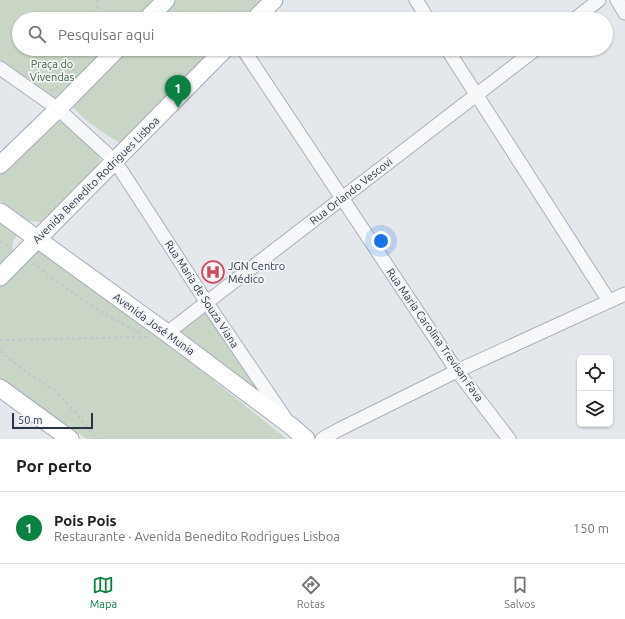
<!DOCTYPE html>
<html lang="pt">
<head>
<meta charset="utf-8">
<style>
	:root { --surface:#fff; --page:#f6f6f6; --text:#202124; --muted:#757577; --line:#e0e0e0; --accent:#0b8043 }
	body { margin:0; font-family:Ubuntu,sans-serif; background:var(--page); color:var(--text) }
	.controls { position:absolute; right:12px; bottom:12px; display:grid; overflow:hidden; border-radius:6px; box-shadow:0 1px 3px #0004 }
	.controls button { width:36px; height:36px; display:grid; place-items:center; padding:0; border:0; border-bottom:1px solid var(--line); background:var(--surface); color:var(--text); font:20px sans-serif }
	.scale { position:absolute; left:12px; bottom:10px; width:81px; box-sizing:border-box; padding-left:4px; border:2px solid #2b3445; border-top:0; font-size:11px; line-height:14px; white-space:nowrap; color:#2b3445; -webkit-text-stroke:3px #f4f6f9; paint-order:stroke }
	.you { position:absolute; left:381px; top:241px; width:14px; height:14px; margin:-10px; border:3px solid #fff; border-radius:50%; background:#1a73e8; box-shadow:0 0 0 6px #1a73e833 }
	.badge { display:grid; place-items:center; width:26px; height:26px; border-radius:50%; background:var(--accent); color:#fff; font-size:13px; font-weight:700 }
	.pin { position:absolute; translate:-50% -33px; filter:drop-shadow(0 1px 2px #0008) }
	.pin::after { content:''; position:absolute; top:21px; width:14px; height:12px; background:inherit; clip-path:polygon(0 0,100% 0,50% 100%) }
	.list { margin:0; padding:0; list-style:none }
	h2 { display:flex; justify-content:space-between; align-items:center; height:52px; margin:0; padding:0 16px; font-size:17px }
	h2 small { font-size:13px; font-weight:400; color:var(--muted) }
	.list li { display:grid; grid-template-columns:26px 1fr auto; gap:12px; align-items:center; box-sizing:border-box; height:72px; padding:0 16px; border-top:1px solid var(--line) }
	.list b { display:block; font-size:15px; white-space:nowrap }
	.list p { margin:0; font-size:13px; white-space:nowrap; color:var(--muted) }
	.list em { font-size:13px; font-style:normal; color:var(--muted) }
	.icon { flex:none; width:22px; height:22px; fill:none; stroke:currentColor; stroke-width:2; stroke-linecap:round; stroke-linejoin:round }
	.map { position:relative; flex:none; width:625px; height:439px; overflow:hidden }
	.search { position:absolute; background:var(--surface); box-shadow:0 1px 3px #0004; left:12px; right:12px; top:12px; height:44px; display:flex; align-items:center; gap:10px; box-sizing:border-box; padding:0 14px; border-radius:22px; color:var(--muted); font-size:15px }
	.sheet { height:124px; background:var(--surface) }
	nav { display:flex; justify-content:space-around; align-items:center; box-sizing:border-box; height:56px; border-top:1px solid var(--line); background:var(--surface); font-size:11px; color:var(--muted) }
	nav a { display:grid; justify-items:center; gap:2px }
	nav .on { color:var(--accent) }
	.map>svg:first-child { display:block }
</style>
</head>
<body>
<div class="map">
<svg width="625" height="439" viewBox="0 0 625 439">
	<rect width="100%" height="100%" fill="#e4e7ec"/>
	<g fill="#c9d6c5">
		<path d="M0,0H154L135,19H19V49H105L55,99L0,60Z"/>
		<path d="M171,0H265L246,19H152Z"/>
		<path d="M122,49H216L121,144C106,134 84,121 73,107L76,95Z"/>
		<path d="M59,121L66,124L99,155L100,160L96,167L41,222L29,221L0,201V174L49,124Z"/>
		<path d="M0,223L17,234L13,242L12,253L0,264Z"/>
		<path d="M38,247L163,340L287,439H87L0,378V285Z"/>
		<path d="M206,310L267,401L178,332Z"/>
	</g>
	<g fill="none" stroke-linecap="round" stroke-linejoin="round">
		<g stroke="#a9aeb7" stroke-width="15">
			<g id="minor">
				<path d="M416,0L428,19"/>
				<path d="M617,0L625,13"/>
				<path d="M575,19L599,0"/>
				<path d="M243,49L457,371L509,439"/>
				<path d="M447,49L609,301"/>
				<path d="M0,68L58,109L115,161L207,303L285,418"/>
				<path d="M167,333L536,49"/>
				<path d="M322,439L340,429L457,371L625,294"/>
			</g>
		</g>
		<g stroke="#a3abb8" stroke-width="19">
			<g id="major">
				<path d="M147,19L166,0"/>
				<path d="M255,19L274,0"/>
				<path d="M0,165L58,109L117,49"/>
				<path d="M0,212L167,333L291,426L306,439"/>
				<path d="M0,277L225,49"/>
				<path d="M0,388L70,439"/>
			</g>
		</g>
		<g stroke="#c2c5cb" stroke-width="2" stroke-dasharray="3 3" stroke-linecap="butt">
			<path d="M97,0L98,19"/>
			<path d="M128,19L134,13"/>
			<path d="M38,80C52,81 66,74 78,68"/>
			<path d="M50,90H53L61,85"/>
			<path d="M0,241L10,248"/>
			<path d="M32,263C67,289 103,316 143,334"/>
			<path d="M0,340L148,337"/>
			<path d="M0,351L26,372L56,391L79,417L89,430L98,439"/>
		</g>
		<use href="#minor" stroke="#f7f8fa" stroke-width="13"/>
		<use href="#major" stroke="#fff" stroke-width="17"/>
	</g>
	<defs>
		<g id="hospital-ring" transform="scale(1.15)"><circle r="9.5" fill="#f4f6f9" stroke="#d1495b" stroke-width="1.5"/><path d="M-5-5h3v3.5h4V-5h3V5h-3V1.5h-4V5h-3Z" fill="#d1495b"/></g>
	</defs>
	<g fill-rule="evenodd">
		<use href="#hospital-ring" x="213" y="272"/>
	</g>
	<g text-anchor="middle" stroke-width="3.5" stroke-linejoin="round" paint-order="stroke">
		<g font-size="11" fill="#3f6138" stroke="#f4f6f9">
			<text x="52" y="68">Praça do<tspan x="52" dy="13">Vivendas</tspan></text>
		</g>
		<g font-size="11" fill="#2b3445" stroke="#f4f6f9">
			<text transform="translate(96 180) rotate(-45)" y="4">Avenida Benedito Rodrigues Lisboa</text>
			<text transform="translate(351 191) rotate(-38)" y="4">Rua Orlando Vescovi</text>
			<text transform="translate(202 294) rotate(57)" y="4">Rua Maria de Souza Viana</text>
			<text transform="translate(154 324) rotate(36)" y="4">Avenida José Munia</text>
			<text transform="translate(435 335) rotate(55)" y="4">Rua Maria Carolina Trevisan Fava</text>
		</g>
		<g font-size="11" fill="#2b3445" stroke="#f4f6f9" text-anchor="start">
			<text x="228" y="270">JGN Centro<tspan x="228" dy="13">Médico</tspan></text>
		</g>
	</g>
</svg>
<div class="controls">
<button><svg class="icon" aria-label="locate" viewBox="0 0 24 24"><circle cx="12" cy="12" r="6"/><path d="M12 2v4M12 18v4M2 12h4M18 12h4"/></svg></button>
<button><svg class="icon" aria-label="layers" viewBox="0 0 24 24"><path d="M12 4l9 5-9 5-9-5zM3 14l9 5 9-5"/></svg></button>
</div>
<div class="scale">50 m</div>
<div class="you"></div>
<div class="pin badge" style="left:178px;top:108px">1</div>
<div class="search"><svg class="icon" aria-label="search" viewBox="0 0 24 24"><circle cx="10" cy="10" r="6"/><path d="M15 15l6 6"/></svg>Pesquisar aqui</div>
</div>
<section class="sheet">
<h2>Por perto<small></small></h2>
<ul class="list">
<li><span class="badge">1</span><div><b>Pois Pois</b><p>Restaurante · Avenida Benedito Rodrigues Lisboa</p></div><em>150 m</em></li>
</ul>
</section>
<nav>
<a class="on"><svg class="icon" aria-label="map" viewBox="0 0 24 24"><path d="M3 6l6-2 6 2 6-2v14l-6 2-6-2-6 2zM9 4v14M15 6v14"/></svg>Mapa</a>
<a><svg class="icon" aria-label="directions" viewBox="0 0 24 24"><path d="M12 3l9 9-9 9-9-9zM9 14v-3h6M13 9l2 2-2 2"/></svg>Rotas</a>
<a><svg class="icon" aria-label="saved" viewBox="0 0 24 24"><path d="M7 4h10v16l-5-4-5 4z"/></svg>Salvos</a>
</nav>
</body>
</html>
